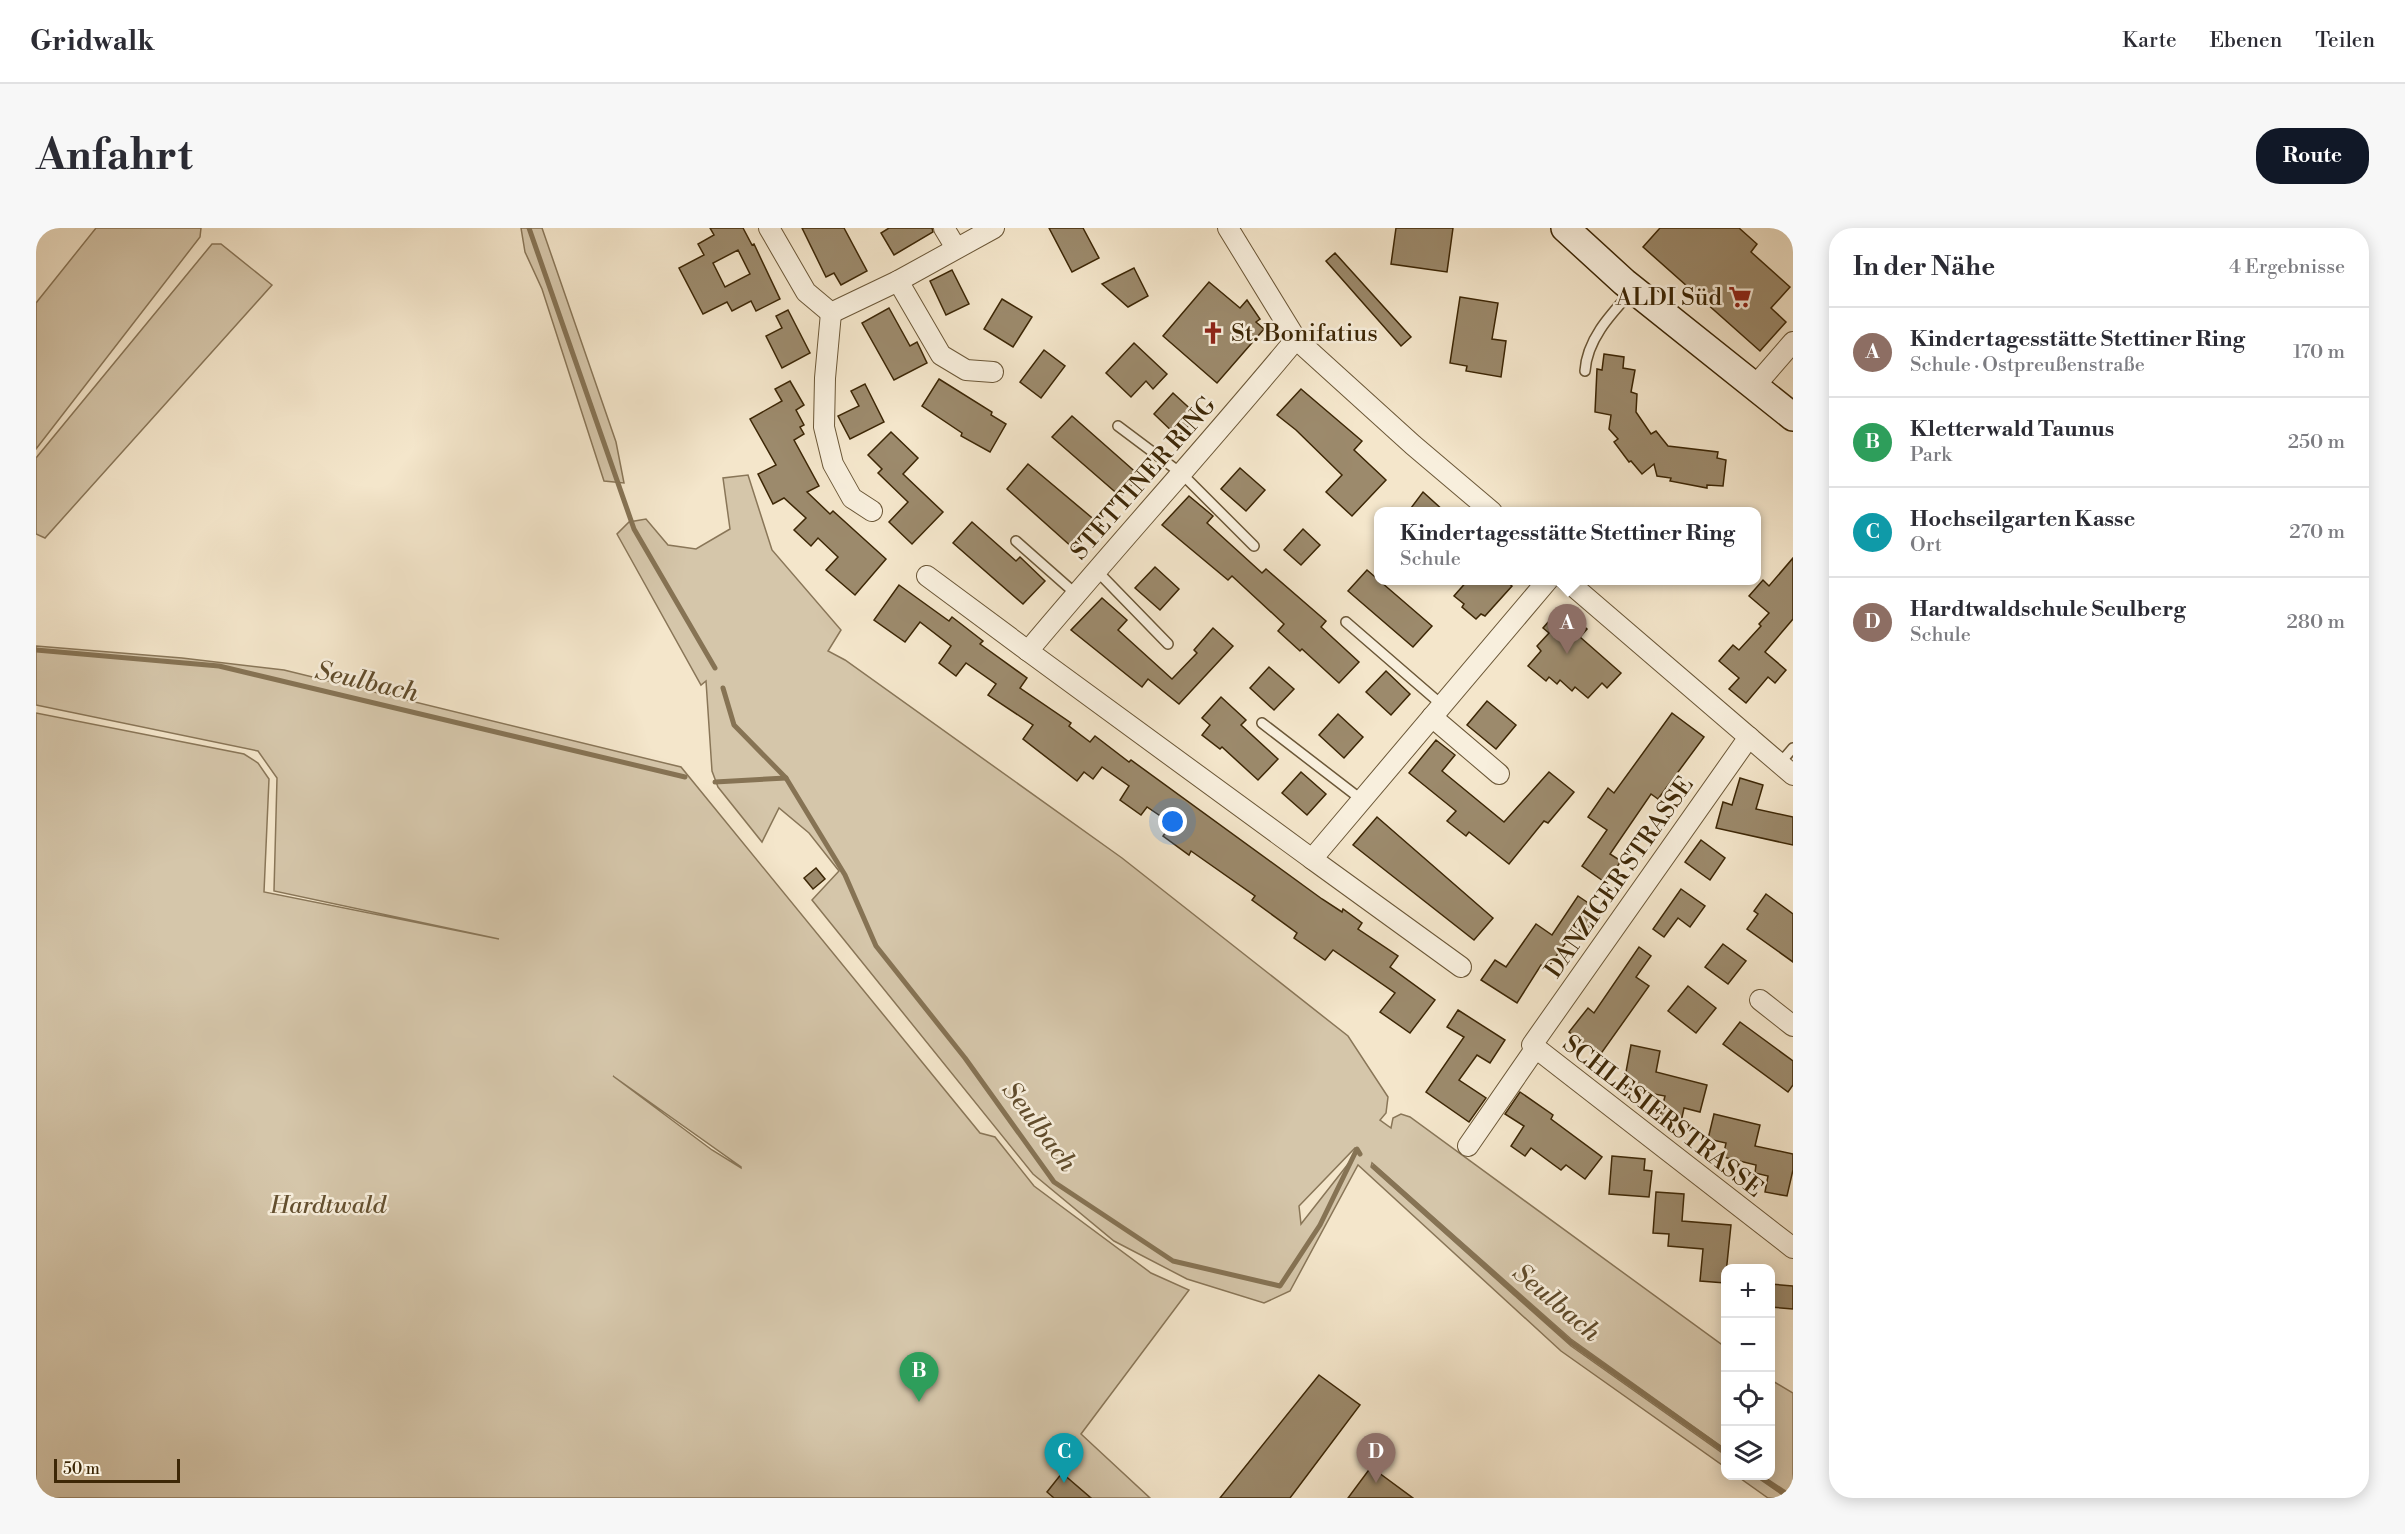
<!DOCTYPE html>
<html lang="de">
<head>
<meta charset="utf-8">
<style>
	:root { --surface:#fff; --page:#f7f7f7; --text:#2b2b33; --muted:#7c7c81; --line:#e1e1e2; --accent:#111827 }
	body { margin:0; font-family:"Libre Bodoni",serif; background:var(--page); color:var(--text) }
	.controls { position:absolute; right:18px; bottom:18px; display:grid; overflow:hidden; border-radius:12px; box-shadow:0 3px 15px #0003 }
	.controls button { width:54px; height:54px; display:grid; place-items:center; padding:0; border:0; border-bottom:2px solid var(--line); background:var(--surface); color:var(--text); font:30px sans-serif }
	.scale { position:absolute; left:18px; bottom:15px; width:126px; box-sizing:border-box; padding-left:6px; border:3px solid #3d2706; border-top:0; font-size:16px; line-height:21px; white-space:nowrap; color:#3d2706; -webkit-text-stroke:4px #f8efdd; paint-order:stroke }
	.you { position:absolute; left:1137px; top:594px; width:21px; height:21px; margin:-15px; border:4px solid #fff; border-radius:50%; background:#1a73e8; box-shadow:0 0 0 9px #1a73e833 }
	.badge { display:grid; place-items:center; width:39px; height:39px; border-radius:50%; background:var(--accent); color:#fff; font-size:20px; font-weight:700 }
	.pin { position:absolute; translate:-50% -50px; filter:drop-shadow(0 2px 3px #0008) }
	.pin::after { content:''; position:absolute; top:32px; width:21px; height:18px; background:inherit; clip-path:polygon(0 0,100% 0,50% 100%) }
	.popup { position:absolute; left:1338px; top:279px; width:387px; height:78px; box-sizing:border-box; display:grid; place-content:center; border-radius:12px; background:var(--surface); filter:drop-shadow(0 2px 4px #0005); font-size:20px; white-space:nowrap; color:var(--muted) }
	.popup b { font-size:22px; color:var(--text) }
	.popup::after { content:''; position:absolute; left:50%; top:100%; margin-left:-12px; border:12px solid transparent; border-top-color:var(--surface) }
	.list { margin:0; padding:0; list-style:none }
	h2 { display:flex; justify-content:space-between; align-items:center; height:78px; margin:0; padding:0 24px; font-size:26px }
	h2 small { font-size:20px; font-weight:400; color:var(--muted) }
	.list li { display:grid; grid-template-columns:39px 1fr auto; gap:18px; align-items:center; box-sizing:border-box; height:90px; padding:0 24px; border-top:2px solid var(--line) }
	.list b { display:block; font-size:22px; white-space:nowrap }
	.list p { margin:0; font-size:20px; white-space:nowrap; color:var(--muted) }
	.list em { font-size:20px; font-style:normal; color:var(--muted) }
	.icon { flex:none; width:33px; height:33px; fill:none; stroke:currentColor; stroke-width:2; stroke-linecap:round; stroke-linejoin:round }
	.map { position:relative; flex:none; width:1757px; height:1270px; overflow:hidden; border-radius:24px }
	header { display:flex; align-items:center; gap:36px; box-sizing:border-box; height:84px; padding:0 30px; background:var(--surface); border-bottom:2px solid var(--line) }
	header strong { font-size:28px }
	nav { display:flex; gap:33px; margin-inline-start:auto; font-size:21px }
	.intro { display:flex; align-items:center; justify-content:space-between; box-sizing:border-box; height:144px; padding:0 36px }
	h1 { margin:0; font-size:42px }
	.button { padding:15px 27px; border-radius:24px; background:var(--accent); color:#fff; font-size:21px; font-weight:700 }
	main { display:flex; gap:36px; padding:0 36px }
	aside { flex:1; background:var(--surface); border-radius:24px; box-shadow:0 3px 15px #0003 }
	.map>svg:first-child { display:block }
</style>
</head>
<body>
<header>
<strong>Gridwalk</strong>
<nav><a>Karte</a><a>Ebenen</a><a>Teilen</a></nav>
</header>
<div class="intro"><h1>Anfahrt</h1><a class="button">Route</a></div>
<main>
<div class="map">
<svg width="1757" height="1270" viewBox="0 0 1757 1270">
	<rect width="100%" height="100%" fill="#f4e6cb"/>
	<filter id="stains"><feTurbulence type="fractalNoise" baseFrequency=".00333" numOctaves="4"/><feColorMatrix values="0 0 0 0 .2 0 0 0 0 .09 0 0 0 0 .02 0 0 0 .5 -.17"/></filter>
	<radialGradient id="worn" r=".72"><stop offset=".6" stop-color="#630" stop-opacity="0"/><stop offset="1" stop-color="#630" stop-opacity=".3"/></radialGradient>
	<g fill="#d5c6aa" stroke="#897658" stroke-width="1.5" fill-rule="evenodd">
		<path d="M60,0H165L164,9L0,221V75Z"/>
		<path d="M485,0H506L580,214L588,255L568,253L506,61L489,24Z"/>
		<path d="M176,16H185L236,57L9,310L0,306V230Z"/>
		<path d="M712,247L736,322L805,402L792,423L809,432L1086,630L1312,808L1352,869L1350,885L1344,892L1355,900L1357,890L1365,886L1374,889L1689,1119V1221L1535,1111L1336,935L1335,939L1535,1118L1689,1227V1239L1525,1123L1322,937L1254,1063L1228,1075L1151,1051L1078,1013L997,946L776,672L803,643L773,605L743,580L726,614L682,559L676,543L670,453L665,457L581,306L593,294L610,291L632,317L660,321L694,301L687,250ZM1319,920L1323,922L1265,996L1263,978Z"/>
		<path d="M0,418L146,430L248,442L645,539L944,905L959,909L998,958L1115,1045L1153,1062L1045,1206L1114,1270H0V485L208,526L222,535L233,551L228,664L463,711L238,663L241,550L222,523L0,477ZM577,848L705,939V940L676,922Z"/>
		<path d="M1735,1152L1757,1165V1268L1727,1248H1734Z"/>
		<path d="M1701,1248H1719L1751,1270H1732Z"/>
	</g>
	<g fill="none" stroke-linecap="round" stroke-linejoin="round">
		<g stroke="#867354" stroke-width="5">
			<path d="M493,0L598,301L679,440"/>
			<path d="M0,422L183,438L649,549"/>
			<path d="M687,460L698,497L750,550L809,647L840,718L929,830L1018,954L1137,1033L1244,1058L1284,997L1321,921L1324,926"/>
			<path d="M679,554L750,550"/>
			<path d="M1338,939L1533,1113L1690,1224"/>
			<path d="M1723,1248L1755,1270"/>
		</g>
	</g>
	<g fill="#9c8a6c" stroke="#3d2706" stroke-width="1.5" fill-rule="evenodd">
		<path d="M674,0H707L716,17L718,16L744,71L720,83L715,73L696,83L691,74L667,86L643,40L668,27L662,16L678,7ZM702,22L714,46L689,59L677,35Z"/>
		<path d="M766,0H808L831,43L805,57L798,45L790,49Z"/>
		<path d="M853,0H896L897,4L858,27L845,5Z"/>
		<path d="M1013,0H1047L1063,30L1036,44Z"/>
		<path d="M1360,0H1417L1411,44L1355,36Z"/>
		<path d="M1624,0H1703L1721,16L1715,24L1754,59L1735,80L1750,94L1724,123L1607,19Z"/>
		<path d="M1299,25L1375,109L1365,118L1290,33Z"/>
		<path d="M1098,40L1112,68L1092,79L1066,56Z"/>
		<path d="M916,42L933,76L910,87L894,53Z"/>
		<path d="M1173,54L1204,80L1211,72L1224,91L1220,94L1228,101L1181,155L1127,108Z"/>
		<path d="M1424,69L1462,75L1456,111L1470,113L1465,149L1430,143L1431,138L1414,135Z"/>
		<path d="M966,71L996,89L977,119L948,101Z"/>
		<path d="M853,80L874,118L881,114L891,135L858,152L826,95Z"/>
		<path d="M752,82L774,125L746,140L730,108L746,100L740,88Z"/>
		<path d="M1098,115L1131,146L1117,161L1110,153L1095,169L1070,145Z"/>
		<path d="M1008,122L1029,138L1005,170L984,154Z"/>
		<path d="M1568,126L1588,129L1587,140L1599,142L1595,164L1601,166L1600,184L1615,206L1620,203L1632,218L1682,224L1681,230L1690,232L1687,258L1671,257V260L1634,253L1635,250L1621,248L1618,236L1606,246L1595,233L1593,234L1578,214L1582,211L1573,201L1575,187L1559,184L1561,141L1566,142Z"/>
		<path d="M903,151L956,184L955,187L970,196L954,224L925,208L926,205L886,178Z"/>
		<path d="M754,153L768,177L760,182L768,197L764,199L768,206L758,212L783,258L771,264L794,286L797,283L850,331L819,367L790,342L802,329L782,310L775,318L758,302L770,290L748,270L737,276L722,246L740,237L714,191L746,173L739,161Z"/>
		<path d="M829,156L848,194L814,211L802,188L823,178L815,163Z"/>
		<path d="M1265,161L1326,213L1318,222L1350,252L1316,288L1290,264L1306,247L1260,202L1241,187Z"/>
		<path d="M1137,165L1162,188L1142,209L1118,186Z"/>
		<path d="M1036,188L1104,248L1085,269L1016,209Z"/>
		<path d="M855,204L882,230L867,246L907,284L876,316L853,294L872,274L842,245L846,241L832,227Z"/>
		<path d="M992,236L1061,294L1037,320L971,261Z"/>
		<path d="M1204,240L1229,262L1210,283L1185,261Z"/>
		<path d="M1387,264L1409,284H1372Z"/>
		<path d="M1153,268L1177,288L1171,295L1226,345L1230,341L1290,393L1285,399L1323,434L1303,455L1266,421L1264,423L1242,403L1248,396L1196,348L1192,352L1126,297Z"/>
		<path d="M936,294L980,333L984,329L1009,353L987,376L917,315Z"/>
		<path d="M1267,301L1284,317L1265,337L1248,322Z"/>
		<path d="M1757,330V391L1729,424L1750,442L1739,455L1732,449L1710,475L1693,461L1703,450L1683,433L1697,417L1703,422L1725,398L1723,396L1733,385L1713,368L1727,352L1733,358Z"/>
		<path d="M1119,339L1143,361L1124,382L1099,360Z"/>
		<path d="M1331,342L1396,398L1377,419L1312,363Z"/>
		<path d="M1432,352H1468L1476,358L1449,388L1445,386L1440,391L1426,379L1428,376L1418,368Z"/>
		<path d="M863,357L913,393L916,389L947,413L944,416L991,450L984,460L1035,495L1033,498L1054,514L1059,508L1093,534L1095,532L1286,671L1306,684L1307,681L1326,695L1322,701L1362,728L1354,739L1399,772L1374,805L1344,784L1359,765L1297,722L1289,732L1258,710L1261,705L1216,672L1219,668L1155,623L1153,627L1127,608L1136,596L1111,579L1105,587L1084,572L1093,558L1066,539L1057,551L1048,544L1041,553L987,511L997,497L952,467L960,456L930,435L920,448L903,435L915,418L884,394L869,414L838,392Z"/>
		<path d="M1066,370L1091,392L1082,402L1136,451L1161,425L1158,422L1177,400L1197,418L1143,476L1112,451L1106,459L1035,402Z"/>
		<path d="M1521,384L1536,397L1541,392L1551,401L1544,409L1585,445L1571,460L1566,455L1552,470L1539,459L1536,463L1524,452L1521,456L1513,449L1510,453L1492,438L1505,423L1501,418L1513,405L1507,400Z"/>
		<path d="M1233,439L1258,461L1238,482L1214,460Z"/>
		<path d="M1350,443L1374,466L1355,487L1330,464Z"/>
		<path d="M1185,469L1210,492L1205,497L1242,531L1222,552L1186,519L1184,521L1166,507L1174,497L1166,490Z"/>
		<path d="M1451,473L1480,497L1460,521L1431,497Z"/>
		<path d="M1636,485L1668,509L1622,571L1615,566L1574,626L1585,633L1570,655L1546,638L1571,602L1552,589L1572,560L1578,565Z"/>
		<path d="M1302,486L1327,509L1308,530L1283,507Z"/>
		<path d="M1400,512L1419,527L1406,543L1468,594L1513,544L1538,564L1512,595L1508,593L1473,636L1433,604L1430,608L1411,593L1420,583L1373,545Z"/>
		<path d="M1265,544L1290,566L1271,587L1246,565Z"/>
		<path d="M1704,550L1727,557L1720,581L1757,589V617L1680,600L1687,574L1696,577Z"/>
		<path d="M1341,589L1457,690L1438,712L1317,617Z"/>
		<path d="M1665,612L1689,630L1674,652L1649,634Z"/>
		<path d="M780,640L789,651L777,661L768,650Z"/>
		<path d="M1645,661L1669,678L1654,699L1642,690L1628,709L1617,701Z"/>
		<path d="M1730,666L1757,686V734L1711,701L1722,686L1718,683Z"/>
		<path d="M1542,668L1564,683L1549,706L1540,700L1511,741L1505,737L1481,775L1445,752L1459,732L1470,739L1500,696L1516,707Z"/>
		<path d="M1687,716L1710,733L1692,756L1669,739Z"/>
		<path d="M1603,719L1615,728L1600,749L1613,758L1564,827L1533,804L1552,780L1558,785Z"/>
		<path d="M1652,758L1680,780L1660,805L1632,783Z"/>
		<path d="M1422,782L1469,812L1454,835L1441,827L1423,852L1450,870L1433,894L1390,864L1428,809L1411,799Z"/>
		<path d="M1704,794L1757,833V857L1752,864L1687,816Z"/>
		<path d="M1595,817L1624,823L1620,844L1671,857L1664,884L1648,880L1645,894L1624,888L1629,868L1587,860Z"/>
		<path d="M1484,864L1517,887L1515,891L1566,929L1549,951L1530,937L1525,942L1495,920L1489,928L1475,918L1488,898L1469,886Z"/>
		<path d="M1678,886L1724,897L1719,918L1757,926V942L1751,968L1729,964L1732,948L1719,945L1720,937L1687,929L1690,915L1672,911Z"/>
		<path d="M1576,928L1609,931L1608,942L1616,943L1613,969L1573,966Z"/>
		<path d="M1620,964L1648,966L1646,993L1695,997L1689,1055L1664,1053L1667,1021L1632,1018L1633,1006L1617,1005Z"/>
		<path d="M1734,1056L1757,1058V1081L1734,1079Z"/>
		<path d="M1283,1147L1324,1177L1254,1270H1184Z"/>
		<path d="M1335,1239L1377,1270H1312Z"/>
		<path d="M1026,1245L1055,1270H1018L1011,1264Z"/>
	</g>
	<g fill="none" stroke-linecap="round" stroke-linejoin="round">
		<g stroke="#6b5737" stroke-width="12">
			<g id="lane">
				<path d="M1549,143C1551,111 1575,86 1596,63"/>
				<path d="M1082,198L1146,246L1218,318"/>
				<path d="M980,313L1040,366"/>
				<path d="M1060,342L1132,416"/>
				<path d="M1310,394L1406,477"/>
				<path d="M1226,495L1326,572"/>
				<path d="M1744,535L1757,520"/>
			</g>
		</g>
		<g stroke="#6b5737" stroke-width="22">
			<g id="street">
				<path d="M733,0L770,64L795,85L862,53L958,0"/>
				<path d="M908,0L920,20"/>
				<path d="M1192,0L1260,111L1377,217L1456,284"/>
				<path d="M862,53L905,127L930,142L957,144"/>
				<path d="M795,85L789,150L788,199L797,236L816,270L836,283"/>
				<path d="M1260,111C1173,216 1080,318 992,423L1276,631L1512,352"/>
				<path d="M1718,159L1757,114"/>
				<path d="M891,348L992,423"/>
				<path d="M1530,352L1757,547"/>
				<path d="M1396,489L1463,546"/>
				<path d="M1713,509L1496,817L1757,1020"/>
				<path d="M1276,631L1425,739"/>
				<path d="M1724,772L1757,798"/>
				<path d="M1432,918L1499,821"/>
			</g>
		</g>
		<g stroke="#3d2706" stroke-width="30">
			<path id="secondary" d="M1529,0L1588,54L1757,189"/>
		</g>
		<use href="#lane" stroke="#f8efdd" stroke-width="9"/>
		<use href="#street" stroke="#f8efdd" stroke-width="20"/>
		<use href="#secondary" stroke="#f8efdd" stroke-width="27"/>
	</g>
	<defs>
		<g id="supermarket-bare" transform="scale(1.8)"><path d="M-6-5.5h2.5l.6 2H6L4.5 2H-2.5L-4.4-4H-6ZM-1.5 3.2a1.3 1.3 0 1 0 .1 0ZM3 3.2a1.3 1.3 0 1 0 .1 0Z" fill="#8f2418" stroke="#f8efdd" stroke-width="2.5" paint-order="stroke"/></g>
		<g id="church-bare" transform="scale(1.8)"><path d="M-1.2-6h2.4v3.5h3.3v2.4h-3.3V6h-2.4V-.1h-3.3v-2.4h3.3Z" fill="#8f2418" stroke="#f8efdd" stroke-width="2.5" paint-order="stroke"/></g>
	</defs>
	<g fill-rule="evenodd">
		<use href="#supermarket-bare" x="1704" y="69"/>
		<use href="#church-bare" x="1177" y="105"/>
	</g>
	<g text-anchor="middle" stroke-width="5" stroke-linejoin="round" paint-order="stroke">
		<g font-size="24" fill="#3d2706" stroke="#f8efdd" text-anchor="end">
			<text x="1686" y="77">ALDI Süd</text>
			<text x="1195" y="113" text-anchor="start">St. Bonifatius</text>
		</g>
		<g font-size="24" fill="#3d2706" stroke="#f8efdd">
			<text transform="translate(1107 250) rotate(-49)" y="8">STETTINER RING</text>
			<text transform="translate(1583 649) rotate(-55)" y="8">DANZIGER STRASSE</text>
			<text transform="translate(1627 888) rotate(38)" y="8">SCHLESIERSTRASSE</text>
		</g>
		<g font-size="24" font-style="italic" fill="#634f2f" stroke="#f8efdd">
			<text x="292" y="985">Hardtwald</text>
		</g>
		<g font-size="26" font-style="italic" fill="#614d2d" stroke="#f8efdd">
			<text transform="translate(331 453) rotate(13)" y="9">Seulbach</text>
			<text transform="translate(1004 898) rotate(53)" y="9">Seulbach</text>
			<text transform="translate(1521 1074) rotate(40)" y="9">Seulbach</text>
		</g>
	</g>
	<rect width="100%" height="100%" filter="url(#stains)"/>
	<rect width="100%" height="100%" fill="url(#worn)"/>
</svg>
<div class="controls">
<button>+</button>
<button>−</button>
<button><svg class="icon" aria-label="locate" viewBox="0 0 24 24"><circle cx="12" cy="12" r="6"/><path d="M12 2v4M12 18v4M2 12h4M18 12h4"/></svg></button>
<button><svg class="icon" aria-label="layers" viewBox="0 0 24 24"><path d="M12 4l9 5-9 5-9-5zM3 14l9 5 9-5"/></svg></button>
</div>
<div class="scale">50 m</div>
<div class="you"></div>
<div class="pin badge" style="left:1531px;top:426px;background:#8d6e63">A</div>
<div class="popup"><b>Kindertagesstätte Stettiner Ring</b>Schule</div>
<div class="pin badge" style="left:883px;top:1174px;background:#2e9e5b">B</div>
<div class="pin badge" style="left:1028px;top:1255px;background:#0f9aa8">C</div>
<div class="pin badge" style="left:1340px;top:1255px;background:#8d6e63">D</div>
</div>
<aside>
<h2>In der Nähe<small>4 Ergebnisse</small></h2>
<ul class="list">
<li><span class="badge" style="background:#8d6e63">A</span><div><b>Kindertagesstätte Stettiner Ring</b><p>Schule · Ostpreußenstraße</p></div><em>170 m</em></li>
<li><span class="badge" style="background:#2e9e5b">B</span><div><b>Kletterwald Taunus</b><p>Park</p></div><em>250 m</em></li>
<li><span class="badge" style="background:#0f9aa8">C</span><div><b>Hochseilgarten Kasse</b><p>Ort</p></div><em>270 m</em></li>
<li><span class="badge" style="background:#8d6e63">D</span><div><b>Hardtwaldschule Seulberg</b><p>Schule</p></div><em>280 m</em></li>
</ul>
</aside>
</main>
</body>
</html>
